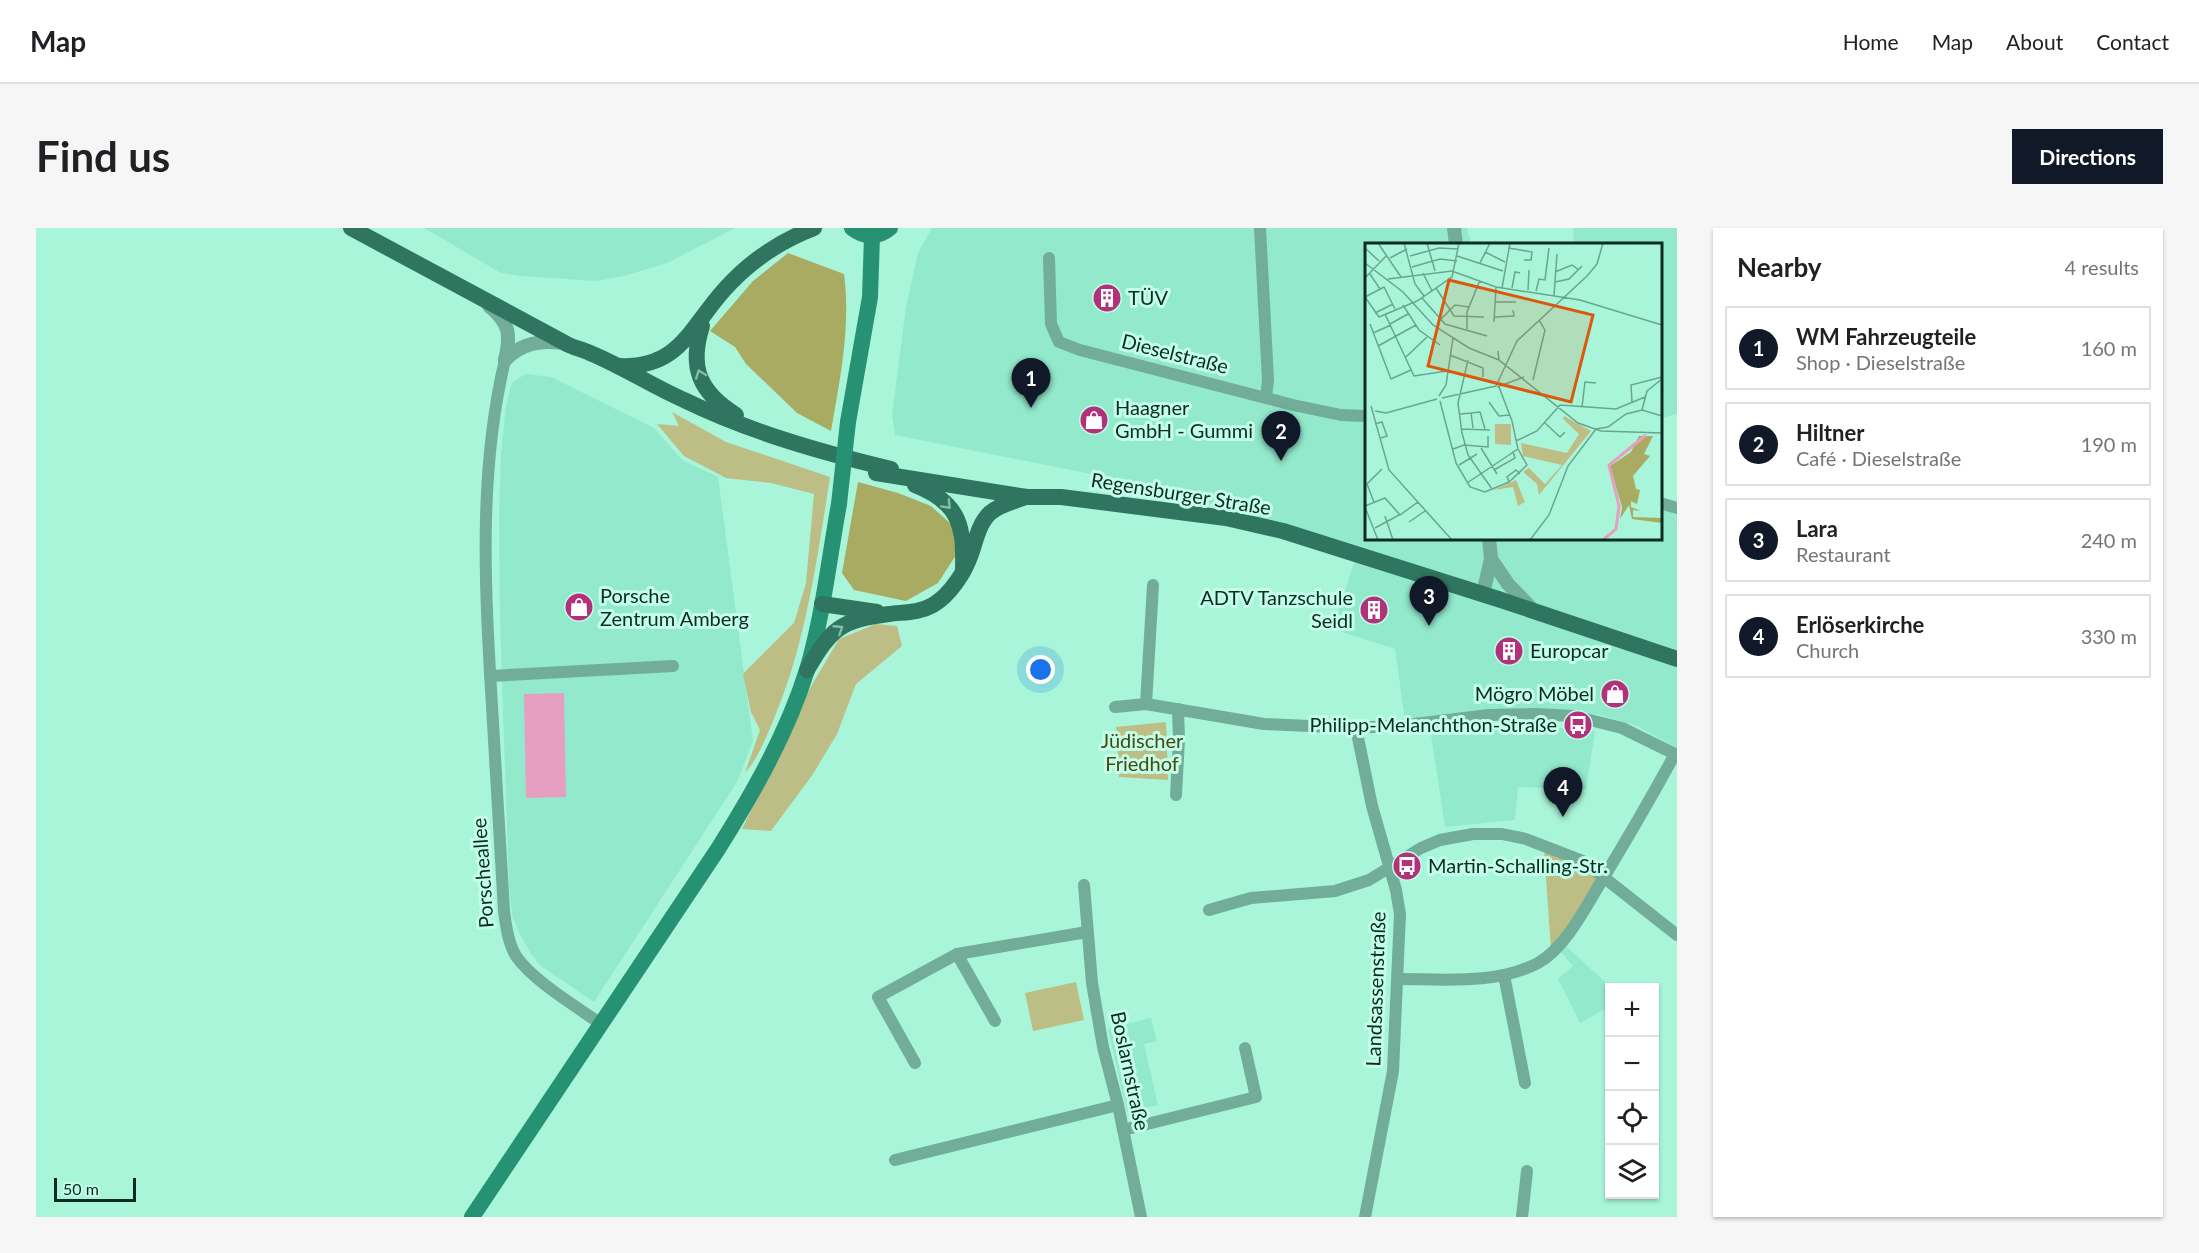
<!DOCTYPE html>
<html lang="en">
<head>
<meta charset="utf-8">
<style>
	:root { --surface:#fff; --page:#f6f6f6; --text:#202124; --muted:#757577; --line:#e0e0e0; --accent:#111827 }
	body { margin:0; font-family:Lato,sans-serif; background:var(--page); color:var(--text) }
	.controls { position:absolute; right:18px; bottom:18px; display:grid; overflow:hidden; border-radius:0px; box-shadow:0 2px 4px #0004 }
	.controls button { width:54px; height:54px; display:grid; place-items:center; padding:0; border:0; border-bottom:2px solid var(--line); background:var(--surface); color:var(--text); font:30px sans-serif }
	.scale { position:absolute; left:18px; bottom:15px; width:82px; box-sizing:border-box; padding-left:6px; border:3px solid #0c2c23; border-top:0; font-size:16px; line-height:21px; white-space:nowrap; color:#0c2c23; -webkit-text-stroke:4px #c3fee8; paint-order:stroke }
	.you { position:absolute; left:1005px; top:442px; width:21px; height:21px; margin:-15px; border:4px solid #fff; border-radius:50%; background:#1a73e8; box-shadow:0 0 0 9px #1a73e833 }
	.badge { display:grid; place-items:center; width:39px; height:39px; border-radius:50%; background:var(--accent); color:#fff; font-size:20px; font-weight:700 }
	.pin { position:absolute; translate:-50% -50px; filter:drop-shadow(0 2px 3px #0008) }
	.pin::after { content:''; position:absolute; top:32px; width:21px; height:18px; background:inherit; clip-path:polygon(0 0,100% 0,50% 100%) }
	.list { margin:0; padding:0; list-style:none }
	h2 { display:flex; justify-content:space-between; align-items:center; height:78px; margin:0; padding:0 24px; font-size:26px }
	h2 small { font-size:20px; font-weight:400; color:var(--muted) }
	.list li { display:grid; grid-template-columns:39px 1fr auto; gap:18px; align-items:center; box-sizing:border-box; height:84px; margin:0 12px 12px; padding:0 12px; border:2px solid var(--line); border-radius:0px }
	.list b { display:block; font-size:22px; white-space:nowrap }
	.list p { margin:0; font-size:20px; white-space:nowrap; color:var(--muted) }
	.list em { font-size:20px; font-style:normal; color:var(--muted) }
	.icon { flex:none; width:33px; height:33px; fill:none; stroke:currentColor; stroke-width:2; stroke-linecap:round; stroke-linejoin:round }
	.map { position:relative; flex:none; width:1641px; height:989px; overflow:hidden; border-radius:0px }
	header { display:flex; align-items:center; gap:36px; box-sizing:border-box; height:84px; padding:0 30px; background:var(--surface); border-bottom:2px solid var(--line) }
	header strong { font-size:28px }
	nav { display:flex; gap:33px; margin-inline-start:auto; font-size:21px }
	.intro { display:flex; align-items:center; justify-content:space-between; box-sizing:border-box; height:144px; padding:0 36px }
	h1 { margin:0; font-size:42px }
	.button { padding:15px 27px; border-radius:0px; background:var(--accent); color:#fff; font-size:21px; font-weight:700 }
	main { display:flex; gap:36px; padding:0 36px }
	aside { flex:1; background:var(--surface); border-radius:0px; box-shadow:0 2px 4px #0004 }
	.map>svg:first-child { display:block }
</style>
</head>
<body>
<header>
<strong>Map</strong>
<nav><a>Home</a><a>Map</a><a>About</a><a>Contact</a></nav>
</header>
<div class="intro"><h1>Find us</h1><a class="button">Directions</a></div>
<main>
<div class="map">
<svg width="1641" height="989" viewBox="0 0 1641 989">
	<rect width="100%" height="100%" fill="#a9f5d9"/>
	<g fill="#93e9cc">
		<path d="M388,0H699L631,35L588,48L560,53L486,48L465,45Z"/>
		<path d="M896,0H1431L1435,16H1330V310H1624L1625,281L1641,287V520L1603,499L1565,487L1526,481L1453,482L1369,492L1359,421L1297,401L1323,319L1111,257L859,207L856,187L870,79L882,25Z"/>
		<path d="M1537,0H1641V186L1625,190L1624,16H1538Z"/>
		<path d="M489,146L515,149L618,200L646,232L682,249L717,513L701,554L558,774L505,738L495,726L484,706L476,687L473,659L464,392L463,287L465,226L470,179L476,155Z"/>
		<path d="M1473,495L1559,503L1550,561L1482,559L1479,592L1409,599L1395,506Z"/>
		<path d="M1531,719L1569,754L1573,770V779L1544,795L1522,751L1537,738L1525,724Z"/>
		<path d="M1115,790L1121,813L1108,816L1122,877L1091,884L1072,801Z"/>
	</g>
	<g fill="#bcbe85">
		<path d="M636,184L690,214L794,249C781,331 770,416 737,493C729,512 722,530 709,545L724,502L715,484L707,446L758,395L770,355L778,266L735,255L690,250L648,228L621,196L643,198Z"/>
		<path d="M840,396L861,398L866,418L820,456L801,506L777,546L735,603L706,601L774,460L803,411Z"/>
		<path d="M1130,494L1132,552L1083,549L1080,499Z"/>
		<path d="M1508,620L1566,650L1515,722Z"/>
		<path d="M1040,754L1048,792L997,803L989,765Z"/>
	</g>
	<g fill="#a9ab63">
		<path d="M752,25L808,46C815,99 804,151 795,203L761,185L710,136L699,119L674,103L717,53Z"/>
		<path d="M822,254L862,265L895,278L916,297L920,327L902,355L870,373L818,362L806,345Z"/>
	</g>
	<path fill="#e79fc1" d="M528,465L530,569L490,570L488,466Z"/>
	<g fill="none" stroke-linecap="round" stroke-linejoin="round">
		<g stroke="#71ad98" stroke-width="12">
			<path d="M1224,0L1232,152L1230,169"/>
			<path d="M1013,30L1015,96L1023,114L1044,122L1257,177L1305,187L1330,188"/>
			<path d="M469,132C442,245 449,362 456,478C460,546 464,615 468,683C470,698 472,715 480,728C496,752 541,779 565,796"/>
			<path d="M1624,275L1641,280"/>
			<path d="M454,448L637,438"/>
			<path d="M1110,476L1117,357"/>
			<path d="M1079,479L1110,476L1228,496L1320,500L1370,497L1453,487L1500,486L1538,488L1586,500L1641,527"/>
			<path d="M1320,500L1336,578L1360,662L1364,686L1357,843L1329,989"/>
			<path d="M1140,567L1143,511L1142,481"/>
			<path d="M1048,657L1056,755L1067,819L1082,877L1105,989"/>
			<path d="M1173,682L1215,670L1299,663L1333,652L1385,620L1404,612L1437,606H1466L1490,611L1547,633L1641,707"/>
			<path d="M921,726L959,793"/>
			<path d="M1468,747L1489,855"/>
			<path d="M1363,751C1408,751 1460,757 1502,735C1530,720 1552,675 1568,649C1593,608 1616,568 1639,526"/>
			<path d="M879,835L842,769L921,726L1051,704"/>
			<path d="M1087,902L1220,869L1209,820"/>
			<path d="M859,932L1082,877"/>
			<path d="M1486,989L1491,943"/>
		</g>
		<g stroke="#71ad98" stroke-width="14">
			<path d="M1418,0L1420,16"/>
			<path d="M453,78C474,95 475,107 469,132"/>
			<path d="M469,132C486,115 504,112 527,115"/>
			<path d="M1455,331L1472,356L1497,382"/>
			<path d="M1447,366L1455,331L1453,310"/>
		</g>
		<g stroke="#279174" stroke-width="16">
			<path d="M816,0C828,9 841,11 854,0"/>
			<path d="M812,194L834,69L836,8"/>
			<path d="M436,989L682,621C717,565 751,506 771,442C787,388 793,331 803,276"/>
		</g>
		<g stroke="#2f755f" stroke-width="16">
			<path d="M315,0L529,115C537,120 546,121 554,125C586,138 616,158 648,172C714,204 784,224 855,241"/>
			<path d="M666,98C653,139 663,164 700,187"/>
			<path d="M582,138C643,141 654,100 688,62C712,35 744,13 778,0"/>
			<path d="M840,245L991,269H1025L1190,290L1247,303L1462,371L1641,431"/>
			<path d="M879,257C925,275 928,299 927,344"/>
			<path d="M786,376L841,384"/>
			<path d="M771,442C795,401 804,392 853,386C868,384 883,385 897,377C914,367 929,344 935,326C940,312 943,295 954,285C963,277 976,274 987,270"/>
		</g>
		<path stroke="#279174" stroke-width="16" d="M803,276L812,194"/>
	</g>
	<defs><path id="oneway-chevron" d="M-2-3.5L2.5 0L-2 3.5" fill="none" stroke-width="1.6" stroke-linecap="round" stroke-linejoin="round" transform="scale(1.5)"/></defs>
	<g stroke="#80c0aa">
		<use href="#oneway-chevron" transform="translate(664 146) rotate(-110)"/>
		<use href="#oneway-chevron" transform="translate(911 277) rotate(47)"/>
		<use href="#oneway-chevron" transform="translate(803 401) rotate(-33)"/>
	</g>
	<defs>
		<g id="building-disc" transform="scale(1.5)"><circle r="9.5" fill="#b3317b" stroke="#c3fee8"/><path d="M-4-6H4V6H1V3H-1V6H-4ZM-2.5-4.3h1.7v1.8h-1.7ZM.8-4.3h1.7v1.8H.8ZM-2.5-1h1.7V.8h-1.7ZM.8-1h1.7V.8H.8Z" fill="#fff"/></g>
		<g id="shop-disc" transform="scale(1.5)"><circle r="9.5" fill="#b3317b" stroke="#c3fee8"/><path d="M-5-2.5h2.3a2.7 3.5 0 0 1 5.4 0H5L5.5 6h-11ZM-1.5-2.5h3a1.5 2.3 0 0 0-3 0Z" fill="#fff"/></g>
		<g id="bus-disc" transform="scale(1.5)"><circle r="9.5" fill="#b3317b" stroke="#c3fee8"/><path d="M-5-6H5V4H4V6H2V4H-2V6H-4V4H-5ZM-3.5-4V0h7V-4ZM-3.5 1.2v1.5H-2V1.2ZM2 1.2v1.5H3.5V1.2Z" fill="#fff"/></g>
	</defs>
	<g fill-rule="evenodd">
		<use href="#building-disc" x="1071" y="70"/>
		<use href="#shop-disc" x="1058" y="192"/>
		<use href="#shop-disc" x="543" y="379"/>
		<use href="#building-disc" x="1338" y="382"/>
		<use href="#building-disc" x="1473" y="423"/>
		<use href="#shop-disc" x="1579" y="466"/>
		<use href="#bus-disc" x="1542" y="497"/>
		<use href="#bus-disc" x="1371" y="638"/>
	</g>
	<g text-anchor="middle" stroke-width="6" stroke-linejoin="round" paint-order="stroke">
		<g font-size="20" fill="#0c2c23" stroke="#c3fee8" text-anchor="start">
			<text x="1092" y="77">TÜV</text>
			<text x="1079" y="187">Haagner<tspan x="1079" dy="23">GmbH - Gummi</tspan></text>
			<text x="564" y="375">Porsche<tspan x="564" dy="23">Zentrum Amberg</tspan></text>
			<text x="1317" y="377" text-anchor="end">ADTV Tanzschule<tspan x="1317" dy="23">Seidl</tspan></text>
			<text x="1494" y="430">Europcar</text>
			<text x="1558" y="473" text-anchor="end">Mögro Möbel</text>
			<text x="1521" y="504" text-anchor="end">Philipp-Melanchthon-Straße</text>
			<text x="1392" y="645">Martin-Schalling-Str.</text>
		</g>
		<g font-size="20" fill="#0c2c23" stroke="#c3fee8">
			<text transform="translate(1139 126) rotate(14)" y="7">Dieselstraße</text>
			<text transform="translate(1145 266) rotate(9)" y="7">Regensburger Straße</text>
			<text transform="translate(447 645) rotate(-94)" y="7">Porscheallee</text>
			<text transform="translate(1340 761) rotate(-88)" y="7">Landsassenstraße</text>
			<text transform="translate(1094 843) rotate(78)" y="7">Boslarnstraße</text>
		</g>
		<g font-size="20" fill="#484811" stroke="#c3fee8">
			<text x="1106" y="520">Jüdischer<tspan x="1106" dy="23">Friedhof</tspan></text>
		</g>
	</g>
	<g transform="translate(1329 15)">
		<rect width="297" height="297" fill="#a9f5d9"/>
		<path d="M199,173L226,188L174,252L172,241L158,229L164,225L180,241L197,222L158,213L156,200L202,210L214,191L198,176ZM130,181H146V202L130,201ZM151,237L160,259L153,263L148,244L129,247Z" fill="#bcbe85"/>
		<path d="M274,193H288L279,211L285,213L268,233L271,246L275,247L272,261L266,258V264L276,268L268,267V274L297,275V280L267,276L264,262L255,276L257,264L245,223L266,209Z" fill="#a9ab63"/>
		<path fill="none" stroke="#e79fc1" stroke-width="3" d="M238,297L251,286L254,263L244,222L281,192"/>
		<path fill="none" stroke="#6aa590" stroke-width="1.5" d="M13,0L36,34M39,0L50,41L59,53M62,0L70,28M0,5L14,18M144,5L167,9L166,17H159M120,9L140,19M45,13L74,5L93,6M92,13L138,28M25,15L42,6M0,20L38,49L68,82L104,105L134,117M115,20L125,0M47,24L75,16L92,18M190,29L207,22L214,27M58,30L67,48M5,31L15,46M0,35L22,12M23,36L87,28L131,44L215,57L297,82M190,39L204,36L217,23M71,45L89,73L119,74M137,45L145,0M147,45L150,29L155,30M163,47L164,27M171,48L174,36L180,37L184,5M189,52L192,11M0,54L14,74L52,58L87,34L94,0M0,54L19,44L30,66M57,55L80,81L122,93M131,59H151M38,62L54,87L75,102M10,70L28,61M20,71L49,133L82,128M130,74L149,73L148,67M75,77L90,62L104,64M129,79L131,44M5,81L26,136L46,127M25,81L43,71M102,86V69L115,37M8,90L26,82M13,103L51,82M133,108L134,117L213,180L236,188L297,190M85,112L118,125V134M41,114L62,94M103,117L93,160L97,190L103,212L127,246M168,137L180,87L174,77M131,143L152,98L222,33L232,21L238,0M132,144L159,134M74,153L81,142L88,95M77,155L131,143M75,158L91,220L105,244L120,249L144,239L162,222L153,206L147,178L134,144M124,159L134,173L145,172M267,159L266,142L297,134M6,163L24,227L87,297M217,164L220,139L231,140M277,167L282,148L297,136M10,168L21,170L72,156M106,170L115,169L120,186M95,171L106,170L108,185M180,180L195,194L200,189M10,181L17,179L22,193L16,195M96,186L125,187M151,198L172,188L195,162L251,166L280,154M116,205L132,231M88,206L99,202L123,204V193M94,222L112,211M129,227L150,215L148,208M144,239L142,234L151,227L155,231M102,240L153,206M9,259L2,241L17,226M0,263L20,255L35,272L53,259M0,264L13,297M20,273L28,297M44,279L60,268M10,285L34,272M165,297L184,272L203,223L231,186L243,184L261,171L277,167L297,173"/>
		<path fill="#dd570d" fill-opacity="0.15" stroke="#dd570d" stroke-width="3" d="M84,37L228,72L206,159L63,123Z"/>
		<rect width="297" height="297" fill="none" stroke="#0c2c23" stroke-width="3"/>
	</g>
</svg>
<div class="controls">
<button>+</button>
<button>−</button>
<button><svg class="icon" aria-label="locate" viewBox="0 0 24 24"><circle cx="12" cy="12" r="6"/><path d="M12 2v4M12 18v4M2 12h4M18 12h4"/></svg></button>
<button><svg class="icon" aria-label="layers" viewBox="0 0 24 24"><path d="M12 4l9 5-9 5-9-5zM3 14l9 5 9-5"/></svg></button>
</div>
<div class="scale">50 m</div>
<div class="you"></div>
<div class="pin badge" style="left:995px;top:180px">1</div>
<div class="pin badge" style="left:1245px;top:233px">2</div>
<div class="pin badge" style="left:1393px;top:398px">3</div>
<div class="pin badge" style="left:1527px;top:589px">4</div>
</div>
<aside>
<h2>Nearby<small>4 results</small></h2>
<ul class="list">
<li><span class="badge">1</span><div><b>WM Fahrzeugteile</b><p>Shop · Dieselstraße</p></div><em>160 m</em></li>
<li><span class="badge">2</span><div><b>Hiltner</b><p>Café · Dieselstraße</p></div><em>190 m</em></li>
<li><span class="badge">3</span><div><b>Lara</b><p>Restaurant</p></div><em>240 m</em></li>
<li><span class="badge">4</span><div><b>Erlöserkirche</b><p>Church</p></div><em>330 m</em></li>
</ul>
</aside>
</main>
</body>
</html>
